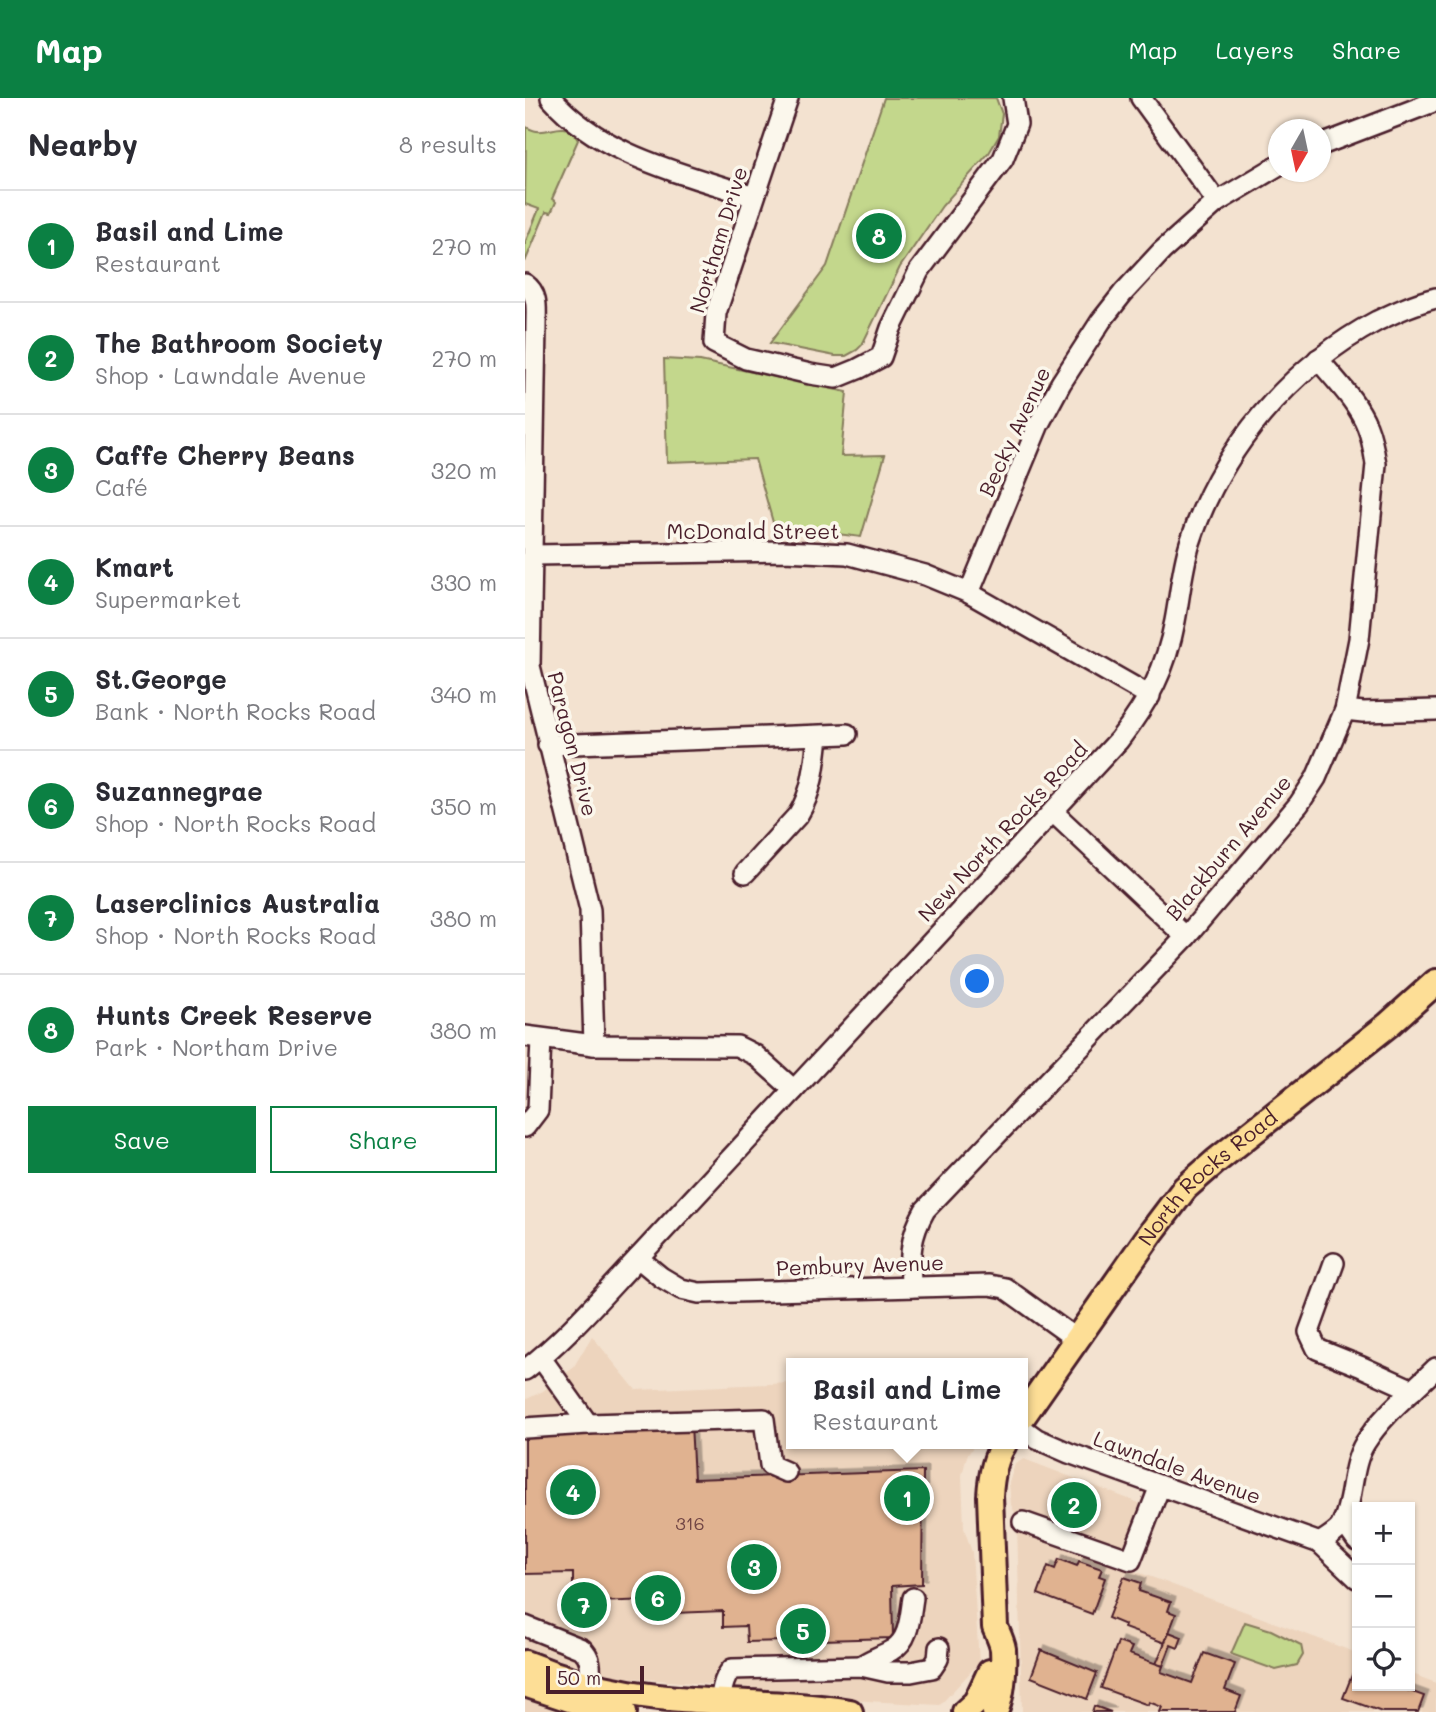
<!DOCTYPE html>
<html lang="en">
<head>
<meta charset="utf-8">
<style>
	:root { --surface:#fff; --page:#f2f2f3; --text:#2b2b33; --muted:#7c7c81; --line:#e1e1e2; --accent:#0b8043 }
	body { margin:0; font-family:Mali,sans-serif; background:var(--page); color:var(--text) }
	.controls { position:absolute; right:21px; bottom:21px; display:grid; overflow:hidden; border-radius:0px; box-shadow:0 2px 5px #0004 }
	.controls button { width:63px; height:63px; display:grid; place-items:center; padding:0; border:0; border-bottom:2px solid var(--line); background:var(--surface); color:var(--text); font:35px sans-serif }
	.compass { position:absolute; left:743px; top:21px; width:63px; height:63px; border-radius:50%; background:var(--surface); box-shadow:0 2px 5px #0004; rotate:189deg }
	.scale { position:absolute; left:21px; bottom:18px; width:98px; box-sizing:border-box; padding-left:7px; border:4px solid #4a1f2b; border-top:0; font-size:19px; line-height:24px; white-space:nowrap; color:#4a1f2b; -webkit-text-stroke:5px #fbf7ec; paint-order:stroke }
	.you { position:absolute; left:453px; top:884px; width:24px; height:24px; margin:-18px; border:5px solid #fff; border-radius:50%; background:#1a73e8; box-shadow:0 0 0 10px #1a73e833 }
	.badge { display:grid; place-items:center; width:46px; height:46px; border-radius:50%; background:var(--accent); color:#fff; font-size:23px; font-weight:700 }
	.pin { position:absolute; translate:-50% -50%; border:4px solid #fff; box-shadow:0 2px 7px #0006 }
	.popup { position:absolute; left:261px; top:1260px; width:242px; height:91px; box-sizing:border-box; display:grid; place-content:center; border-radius:0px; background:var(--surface); filter:drop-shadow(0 2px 5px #0005); font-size:23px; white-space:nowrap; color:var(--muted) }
	.popup b { font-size:26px; color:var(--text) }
	.popup::after { content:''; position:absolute; left:50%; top:100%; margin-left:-14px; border:14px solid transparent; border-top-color:var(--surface) }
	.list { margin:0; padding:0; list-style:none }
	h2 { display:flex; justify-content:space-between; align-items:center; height:91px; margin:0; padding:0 28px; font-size:30px }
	h2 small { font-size:23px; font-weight:400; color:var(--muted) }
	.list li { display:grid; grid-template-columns:46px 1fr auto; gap:21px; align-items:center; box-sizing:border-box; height:112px; padding:0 28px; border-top:2px solid var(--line) }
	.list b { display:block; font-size:26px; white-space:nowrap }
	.list p { margin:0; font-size:23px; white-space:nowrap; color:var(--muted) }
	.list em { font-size:23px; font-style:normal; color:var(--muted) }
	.actions { display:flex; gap:14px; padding:21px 28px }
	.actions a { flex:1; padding:16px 0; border:2px solid var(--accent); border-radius:0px; text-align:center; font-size:24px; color:var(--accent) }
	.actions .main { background:var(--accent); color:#fff }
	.icon { flex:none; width:38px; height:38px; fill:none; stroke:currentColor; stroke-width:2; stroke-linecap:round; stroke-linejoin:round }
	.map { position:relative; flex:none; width:911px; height:1614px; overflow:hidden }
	header { display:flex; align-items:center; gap:42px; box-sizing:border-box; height:98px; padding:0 35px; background:var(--accent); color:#fff }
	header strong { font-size:33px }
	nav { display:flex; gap:38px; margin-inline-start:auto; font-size:24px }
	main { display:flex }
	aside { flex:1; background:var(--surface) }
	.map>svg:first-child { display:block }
</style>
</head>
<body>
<header>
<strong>Map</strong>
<nav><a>Map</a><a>Layers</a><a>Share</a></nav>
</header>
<main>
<aside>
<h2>Nearby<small>8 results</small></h2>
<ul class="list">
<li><span class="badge">1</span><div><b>Basil and Lime</b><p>Restaurant</p></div><em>270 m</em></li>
<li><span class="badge">2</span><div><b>The Bathroom Society</b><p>Shop · Lawndale Avenue</p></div><em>270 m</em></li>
<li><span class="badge">3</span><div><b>Caffe Cherry Beans</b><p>Café</p></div><em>320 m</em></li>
<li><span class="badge">4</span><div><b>Kmart</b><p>Supermarket</p></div><em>330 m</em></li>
<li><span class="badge">5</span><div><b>St.George</b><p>Bank · North Rocks Road</p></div><em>340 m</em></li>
<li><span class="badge">6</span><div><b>Suzannegrae</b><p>Shop · North Rocks Road</p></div><em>350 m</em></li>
<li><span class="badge">7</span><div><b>Laserclinics Australia</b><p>Shop · North Rocks Road</p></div><em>380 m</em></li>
<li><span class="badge">8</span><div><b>Hunts Creek Reserve</b><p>Park · Northam Drive</p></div><em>380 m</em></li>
</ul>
<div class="actions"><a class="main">Save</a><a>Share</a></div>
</aside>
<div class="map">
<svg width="911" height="1614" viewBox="0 0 911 1614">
	<defs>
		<filter id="shadow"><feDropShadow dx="4.5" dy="-4.5" stdDeviation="0" flood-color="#0004"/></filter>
	</defs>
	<rect width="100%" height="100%" fill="#f3e2d0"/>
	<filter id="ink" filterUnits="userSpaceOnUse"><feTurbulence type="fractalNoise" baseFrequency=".0143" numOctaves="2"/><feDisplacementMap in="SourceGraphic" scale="14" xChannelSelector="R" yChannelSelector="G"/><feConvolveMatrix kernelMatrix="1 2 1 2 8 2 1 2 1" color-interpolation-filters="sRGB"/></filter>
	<g filter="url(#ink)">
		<g fill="#edd4bd">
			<path d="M67,1238L111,1292L266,1285V1346H450L442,1358L437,1377L439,1430L447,1454L454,1565L415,1607L341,1603L308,1597L96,1579L58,1570L0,1549V1302L18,1293L48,1270Z"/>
			<path d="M499,1361L614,1405L618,1415L604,1451L596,1455L490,1415L486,1407L484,1385L490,1366Z"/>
			<path d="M492,1427L610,1473L832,1555V1588H885V1575L911,1585V1614H497Z"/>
			<path d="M0,1600L22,1609L37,1614H0Z"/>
		</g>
		<g fill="#c3d78c" stroke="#867b5c" stroke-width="2">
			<path d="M359,0H471L477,16L474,38L464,55L417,108L375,169L337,247L332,252L321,258H310L245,245L302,168Z"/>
			<path d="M1,29C3,30 9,33 12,33C28,35 41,20 53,42L27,101L31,104L26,115L21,114L0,164V145L14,111L0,106Z"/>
			<path d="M139,261L175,263L322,294L316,358L360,357L336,439L296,434L251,435L230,361L142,364Z"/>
			<path d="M720,1524L746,1532L776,1547L778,1557L772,1567L751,1572L706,1556Z"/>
		</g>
		<g fill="#e0b290" stroke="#4a1f2b" stroke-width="2" filter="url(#shadow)">
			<path d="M166,1326L169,1381L398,1373L397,1486L367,1488L368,1540L222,1544L221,1528L198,1529V1513L125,1516L124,1502L48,1505V1475L0,1476V1335Z"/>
			<path d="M534,1461L552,1468L554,1463L577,1471L574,1478L580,1480L567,1516L513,1496L523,1468L530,1471Z"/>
			<path d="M599,1479L616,1485L614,1493L646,1504L643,1513L651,1516L640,1545L599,1530L600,1527L583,1520Z"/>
			<path d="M644,1534L657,1539L653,1550L646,1547L638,1568L631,1566Z"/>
			<path d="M593,1544L607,1549L604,1556L638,1568L636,1574L667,1585L679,1555L710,1566L700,1592L716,1598L710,1614H635L637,1609L624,1604L623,1607L576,1590Z"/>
			<path d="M516,1552L572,1575L562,1601L506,1579Z"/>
			<path d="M829,1572L832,1573V1588H871L899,1598L893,1614H857L818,1600Z"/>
			<path d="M569,1608L586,1614H567Z"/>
		</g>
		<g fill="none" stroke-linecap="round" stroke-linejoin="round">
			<g stroke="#4a1f2b" stroke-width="24">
				<g id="minor">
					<path d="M26,0C78,59 158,75 229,99"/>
					<path d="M263,0L191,215L189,245L221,261L285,276L311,280L333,271L356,259L366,230L394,173L478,61L492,26L488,0"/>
					<path d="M616,0L692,104"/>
					<path d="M796,47L911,3"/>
					<path d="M0,186C14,196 11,211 11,227L5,568L65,812L69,947"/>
					<path d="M8,457L259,453L322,456L400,477L444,495L625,598"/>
					<path d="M444,495L514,326L536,285L576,223L598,195L637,153L692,104L754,67"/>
					<path d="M820,612L838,614L911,612"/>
					<path d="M23,647L322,636"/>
					<path d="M528,714L661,839"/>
					<path d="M220,775L273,717C288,693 290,666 293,638"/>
					<path d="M0,938L69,947L212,948L230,957L269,992"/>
					<path d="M0,1029L13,1012L16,941"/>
					<path d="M113,1160L136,1179L156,1191L174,1195L464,1187L480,1190L551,1241"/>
					<path d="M809,1165L784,1234L792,1251L837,1269L888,1292"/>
					<path d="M386,1189C385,1158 384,1140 400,1112L661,839L774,706L791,680L820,612L834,541L851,366C849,353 847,340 842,328C832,303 810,282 793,261"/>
					<path d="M0,1272C42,1240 77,1198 113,1160L594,642C624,603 641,571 650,523C655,497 657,471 665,445C695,352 765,269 852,223C871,214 890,205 911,200"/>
					<path d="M63,1326L239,1321L245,1367L261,1374"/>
					<path d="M0,1330L63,1326L16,1260"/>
					<path d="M498,1331L512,1341L544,1355L795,1445C801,1440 812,1435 816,1428C829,1404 825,1369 840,1345C858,1316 887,1294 911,1270"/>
					<path d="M818,1423L832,1443"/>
					<path d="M498,1424L606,1462L635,1388"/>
					<path d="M795,1445L832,1480"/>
					<path d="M0,1528L57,1551C68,1561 65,1572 65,1587"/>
					<path d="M336,1568C346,1561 357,1558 367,1552C385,1542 385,1517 388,1500"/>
					<path d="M195,1614C196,1600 196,1582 207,1571L336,1568L363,1574H386L407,1570L413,1561L414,1550"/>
				</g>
			</g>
			<g stroke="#4a1f2b" stroke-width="30">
				<g id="major">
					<path id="s1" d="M498,1318L626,1135L660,1090L691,1063L863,927L911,884"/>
					<path d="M0,1565C34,1579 68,1589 104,1595C177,1607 252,1602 325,1614"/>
					<path d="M0,1586L63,1607L99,1614"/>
					<path d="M440,1614L451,1604L465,1574"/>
					<path d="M470,1614C478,1595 479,1572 478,1551C477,1544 473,1536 470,1529L465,1398C466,1380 469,1361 479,1346"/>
				</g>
			</g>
			<use href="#minor" stroke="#fbf7ec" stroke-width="19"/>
			<use href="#major" stroke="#fdde96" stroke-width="24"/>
		</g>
	</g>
	<g text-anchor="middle" stroke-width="7" stroke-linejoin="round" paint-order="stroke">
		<g font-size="18" fill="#704444">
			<text x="165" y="1432">316</text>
		</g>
		<g font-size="21" fill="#4a1f2b" stroke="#fbf7ec">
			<text transform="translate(194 142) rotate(-73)" y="7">Northam Drive</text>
			<text transform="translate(490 334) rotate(-65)" y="7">Becky Avenue</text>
			<text x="228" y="441">McDonald Street</text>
			<text transform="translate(47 646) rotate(76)" y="7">Paragon Drive</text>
			<text transform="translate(478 734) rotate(-47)" y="7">New North Rocks Road</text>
			<text transform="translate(704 750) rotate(-50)" y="7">Blackburn Avenue</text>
			<text dy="7" stroke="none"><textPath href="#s1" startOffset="303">North Rocks Road</textPath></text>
			<text transform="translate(335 1168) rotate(-2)" y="7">Pembury Avenue</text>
			<text transform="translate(652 1370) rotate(20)" y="7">Lawndale Avenue</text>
		</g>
	</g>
</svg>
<div class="controls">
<button>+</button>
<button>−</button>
<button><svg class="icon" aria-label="locate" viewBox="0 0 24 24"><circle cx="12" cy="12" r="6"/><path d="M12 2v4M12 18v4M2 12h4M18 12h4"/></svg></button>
</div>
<svg class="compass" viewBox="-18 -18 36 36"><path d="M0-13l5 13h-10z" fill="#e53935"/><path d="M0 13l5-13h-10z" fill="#7c7c81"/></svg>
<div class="scale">50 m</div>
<div class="you"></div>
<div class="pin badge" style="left:382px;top:1400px">1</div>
<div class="popup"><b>Basil and Lime</b>Restaurant</div>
<div class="pin badge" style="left:549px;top:1407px">2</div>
<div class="pin badge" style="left:229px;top:1469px">3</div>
<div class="pin badge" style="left:48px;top:1394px">4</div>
<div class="pin badge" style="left:278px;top:1533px">5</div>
<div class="pin badge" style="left:133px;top:1500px">6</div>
<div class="pin badge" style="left:59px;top:1507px">7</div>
<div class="pin badge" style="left:354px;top:138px">8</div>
</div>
</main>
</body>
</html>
